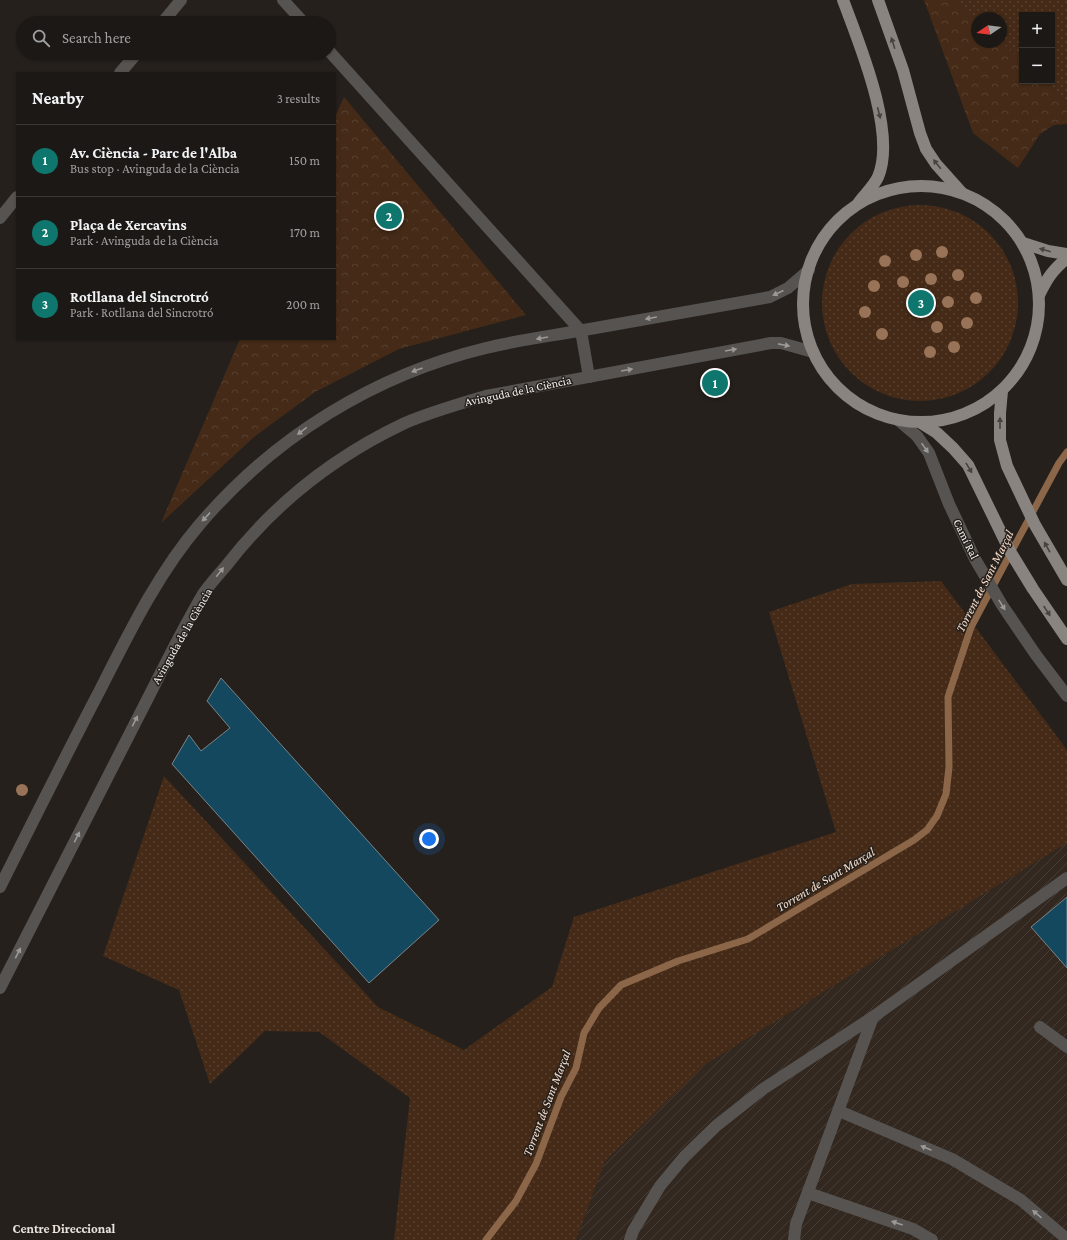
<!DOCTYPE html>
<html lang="en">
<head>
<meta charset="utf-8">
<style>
	:root { --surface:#1c1815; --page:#25211e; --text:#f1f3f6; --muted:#a0a0a0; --line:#3a3734; --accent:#0f766e }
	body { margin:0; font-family:"Crimson Pro",serif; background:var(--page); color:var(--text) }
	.controls { position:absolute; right:12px; top:12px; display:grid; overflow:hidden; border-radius:0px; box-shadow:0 1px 3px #0004 }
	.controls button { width:36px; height:36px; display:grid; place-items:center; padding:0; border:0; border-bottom:1px solid var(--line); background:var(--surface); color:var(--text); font:20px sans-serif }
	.compass { position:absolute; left:971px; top:12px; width:36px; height:36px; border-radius:50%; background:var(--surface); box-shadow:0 1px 3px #0004; rotate:257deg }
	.you { position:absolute; left:429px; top:839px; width:14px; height:14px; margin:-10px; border:3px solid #fff; border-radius:50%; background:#1a73e8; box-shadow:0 0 0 6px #1a73e833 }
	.badge { display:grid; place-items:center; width:26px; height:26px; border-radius:50%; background:var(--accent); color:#fff; font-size:13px; font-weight:700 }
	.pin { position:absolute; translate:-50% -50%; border:2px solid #fff; box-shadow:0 1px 4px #0006 }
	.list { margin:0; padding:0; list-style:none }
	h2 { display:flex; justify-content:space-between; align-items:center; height:52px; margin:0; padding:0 16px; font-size:17px }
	h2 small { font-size:13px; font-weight:400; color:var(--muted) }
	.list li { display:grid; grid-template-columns:26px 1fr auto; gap:12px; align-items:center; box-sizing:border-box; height:72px; padding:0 16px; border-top:1px solid var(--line) }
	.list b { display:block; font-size:15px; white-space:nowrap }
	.list p { margin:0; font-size:13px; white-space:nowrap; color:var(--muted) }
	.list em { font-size:13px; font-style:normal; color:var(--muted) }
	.icon { flex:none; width:22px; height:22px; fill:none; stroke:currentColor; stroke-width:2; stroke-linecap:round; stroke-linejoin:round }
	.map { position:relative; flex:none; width:1067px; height:1240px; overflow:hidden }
	.search { position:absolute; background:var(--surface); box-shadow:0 1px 3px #0004; left:16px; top:16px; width:320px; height:44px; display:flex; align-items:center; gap:10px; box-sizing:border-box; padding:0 14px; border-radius:22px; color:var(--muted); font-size:15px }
	.panel { position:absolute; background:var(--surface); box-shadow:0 1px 3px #0004; left:16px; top:72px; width:320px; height:268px; border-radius:0px }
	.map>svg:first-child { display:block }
</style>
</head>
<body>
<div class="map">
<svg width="1067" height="1240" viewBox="0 0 1067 1240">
	<defs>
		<pattern id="industrial-furrows" width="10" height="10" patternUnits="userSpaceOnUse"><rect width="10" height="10" fill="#322820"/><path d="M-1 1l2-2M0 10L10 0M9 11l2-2" fill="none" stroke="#463d36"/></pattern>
		<pattern id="grass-dots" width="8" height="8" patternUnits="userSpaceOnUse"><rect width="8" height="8" fill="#452b17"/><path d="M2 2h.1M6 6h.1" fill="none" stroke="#57402e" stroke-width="1.8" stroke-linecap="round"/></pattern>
		<pattern id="park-crowns" width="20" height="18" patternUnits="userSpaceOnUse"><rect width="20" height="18" fill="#452b17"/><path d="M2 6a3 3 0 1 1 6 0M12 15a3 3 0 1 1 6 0" fill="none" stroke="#57402e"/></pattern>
	</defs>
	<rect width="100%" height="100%" fill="#25201c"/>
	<path fill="url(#industrial-furrows)" d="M1067,843V1240H576L605,1161L706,1064Z"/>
	<g fill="url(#grass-dots)">
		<path d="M956,0H1067V103L1044,81H1052V15H1022V61L1001,42V18H977V19Z"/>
		<circle cx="920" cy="303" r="98"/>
		<path d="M941,581L1067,750V843L706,1064L605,1161L576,1240H394L410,1098L319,1032L265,1031L210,1084L179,990L103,956L164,776L378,1007L464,1050L552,987L574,917L836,832L769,612L852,584Z"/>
	</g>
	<g fill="url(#park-crowns)">
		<path d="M924,0H956L977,19V42H1001L1022,61V81H1044L1067,103V124L1054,125L1040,134L1018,168L973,133Z"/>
		<path d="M344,97L526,315L399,349L315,392L254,437L161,523L240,339H335V117Z"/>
	</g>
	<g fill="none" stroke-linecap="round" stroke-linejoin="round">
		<path stroke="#8c6649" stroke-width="7" d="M486,1240L516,1201L536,1164L561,1097L576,1068L584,1033L599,1008L621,985L678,961L748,939L914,840L927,830L937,816L946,794L949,767L948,697L971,627L1059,463L1067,452"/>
	</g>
	<g fill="#13485e" stroke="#7c8488">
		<path d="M221,678L439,920L369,983L172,764L189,735L201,751L230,728L207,701Z"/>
		<path d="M1067,897V968L1031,927Z"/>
	</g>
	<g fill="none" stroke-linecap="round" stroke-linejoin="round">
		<g stroke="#565351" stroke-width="12">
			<path d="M283,0L304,23"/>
			<path d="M162,23L181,0"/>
			<path d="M329,51L581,331L589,377"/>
			<path d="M120,73L137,53"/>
			<path d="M0,218L17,197"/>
			<path d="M898,420L917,436L929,453L949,504L975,559L1002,605L1036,655L1067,696"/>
			<path d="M0,887C33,821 66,755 100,690C129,633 158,573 200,524C274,437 374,375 486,348C518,340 551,336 584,330C646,319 708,308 770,297L788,288L809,270"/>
			<path d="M0,988L175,645C184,628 193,611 203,594C210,584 218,575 226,566C273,505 335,456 405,423C431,412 459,404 486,396L771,343H781L813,352"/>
			<path d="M1040,1027L1067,1047"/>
			<path d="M839,1111L952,1159L1021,1200L1067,1239"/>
			<path d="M808,1193L913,1229L932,1240"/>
			<path d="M630,1240L633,1231L660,1186L685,1156L716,1126L763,1089L873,1017L1067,878"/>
			<path d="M794,1240L796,1224L873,1017"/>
		</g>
		<g stroke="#8a8480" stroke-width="12">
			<path d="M843,0C859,43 897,133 878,177C874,186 865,194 859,202"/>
			<path d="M878,0L903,70L920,133L926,149L936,164L962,193"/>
			<circle cx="921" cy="304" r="118"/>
			<path d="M1023,243L1048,251L1067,254"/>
			<path d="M1039,295C1048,277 1052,271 1067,258"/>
			<path d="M1002,391L1000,413V440L1007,466L1035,525L1067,580"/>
			<path d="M921,423L937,433L953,448L968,465L1011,553L1033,589L1067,639"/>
		</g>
	</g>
	<g fill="#987358">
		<circle cx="942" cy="252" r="6"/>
		<circle cx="916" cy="255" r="6"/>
		<circle cx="885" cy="261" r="6"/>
		<circle cx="958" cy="275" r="6"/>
		<circle cx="931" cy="279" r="6"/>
		<circle cx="903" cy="282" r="6"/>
		<circle cx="874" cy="286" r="6"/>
		<circle cx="976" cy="298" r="6"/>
		<circle cx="948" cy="302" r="6"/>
		<circle cx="865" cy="312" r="6"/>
		<circle cx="967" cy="323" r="6"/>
		<circle cx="937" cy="327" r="6"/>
		<circle cx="882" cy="334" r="6"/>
		<circle cx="954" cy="347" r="6"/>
		<circle cx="930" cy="352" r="6"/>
		<circle cx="22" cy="790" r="6"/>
	</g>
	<defs><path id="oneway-solid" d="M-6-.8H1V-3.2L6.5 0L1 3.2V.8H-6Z"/></defs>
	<g fill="#48433f">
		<use href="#oneway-solid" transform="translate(893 43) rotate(-108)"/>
		<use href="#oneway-solid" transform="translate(879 113) rotate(76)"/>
		<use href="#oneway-solid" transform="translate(937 164) rotate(-129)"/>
		<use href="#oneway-solid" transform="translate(1045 250) rotate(-164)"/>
		<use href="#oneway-solid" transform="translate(1000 423) rotate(-90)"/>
		<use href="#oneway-solid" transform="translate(969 468) rotate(59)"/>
		<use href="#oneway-solid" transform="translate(1047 547) rotate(-119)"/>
		<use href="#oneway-solid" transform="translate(1047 611) rotate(56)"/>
	</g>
	<g fill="#9c9996">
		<use href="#oneway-solid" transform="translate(778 293) rotate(156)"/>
		<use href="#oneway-solid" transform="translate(651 318) rotate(170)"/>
		<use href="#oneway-solid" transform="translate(542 338) rotate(170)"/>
		<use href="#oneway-solid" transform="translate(784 345) rotate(11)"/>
		<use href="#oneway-solid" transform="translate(731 350) rotate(-10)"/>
		<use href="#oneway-solid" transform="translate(417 370) rotate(160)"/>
		<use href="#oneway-solid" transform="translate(627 370) rotate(-10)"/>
		<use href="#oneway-solid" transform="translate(302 431) rotate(143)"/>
		<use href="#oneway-solid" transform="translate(925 448) rotate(55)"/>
		<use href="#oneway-solid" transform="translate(206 517) rotate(133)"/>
		<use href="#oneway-solid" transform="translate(220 572) rotate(-52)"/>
		<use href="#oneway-solid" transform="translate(1002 605) rotate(58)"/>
		<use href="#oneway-solid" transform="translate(135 721) rotate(-63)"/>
		<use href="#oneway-solid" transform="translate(77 837) rotate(-63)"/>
		<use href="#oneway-solid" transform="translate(18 953) rotate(-63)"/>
		<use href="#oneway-solid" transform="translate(926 1148) rotate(-157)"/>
		<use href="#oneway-solid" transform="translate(1037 1214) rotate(-140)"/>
		<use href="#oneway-solid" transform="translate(897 1223) rotate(-161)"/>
	</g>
	<g text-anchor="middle" stroke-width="3" stroke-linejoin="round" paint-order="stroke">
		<g font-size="12" fill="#f2eeeb" stroke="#25201c">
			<text transform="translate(518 391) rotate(-12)" y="4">Avinguda de la Ciència</text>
			<text transform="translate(966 539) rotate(64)" y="4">Camí Ral</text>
			<text transform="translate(182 636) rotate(-60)" y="4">Avinguda de la Ciència</text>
		</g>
		<g font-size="13" font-style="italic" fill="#f6dcca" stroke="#25201c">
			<text transform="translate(984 581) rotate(-63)" y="5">Torrent de Sant Marçal</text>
			<text transform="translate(825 879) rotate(-31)" y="5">Torrent de Sant Marçal</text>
			<text transform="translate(546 1103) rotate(-69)" y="5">Torrent de Sant Marçal</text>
		</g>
		<g font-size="13" font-weight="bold" fill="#eae2dd" stroke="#25201c">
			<text x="64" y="1233">Centre Direccional</text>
		</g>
	</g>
</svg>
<div class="controls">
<button>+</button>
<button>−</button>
</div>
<svg class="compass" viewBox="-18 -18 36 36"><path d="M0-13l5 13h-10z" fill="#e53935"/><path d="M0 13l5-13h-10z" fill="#a0a0a0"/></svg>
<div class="you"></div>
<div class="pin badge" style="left:715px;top:383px">1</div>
<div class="pin badge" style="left:389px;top:216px">2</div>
<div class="pin badge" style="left:921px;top:303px">3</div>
<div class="search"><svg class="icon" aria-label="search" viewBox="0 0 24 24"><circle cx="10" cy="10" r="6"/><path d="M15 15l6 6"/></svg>Search here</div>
<section class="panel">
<h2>Nearby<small>3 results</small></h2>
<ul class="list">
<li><span class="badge">1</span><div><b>Av. Ciència - Parc de l'Alba</b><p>Bus stop · Avinguda de la Ciència</p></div><em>150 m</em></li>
<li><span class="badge">2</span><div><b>Plaça de Xercavins</b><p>Park · Avinguda de la Ciència</p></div><em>170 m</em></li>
<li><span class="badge">3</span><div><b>Rotllana del Sincrotró</b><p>Park · Rotllana del Sincrotró</p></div><em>200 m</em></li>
</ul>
</section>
</div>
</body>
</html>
